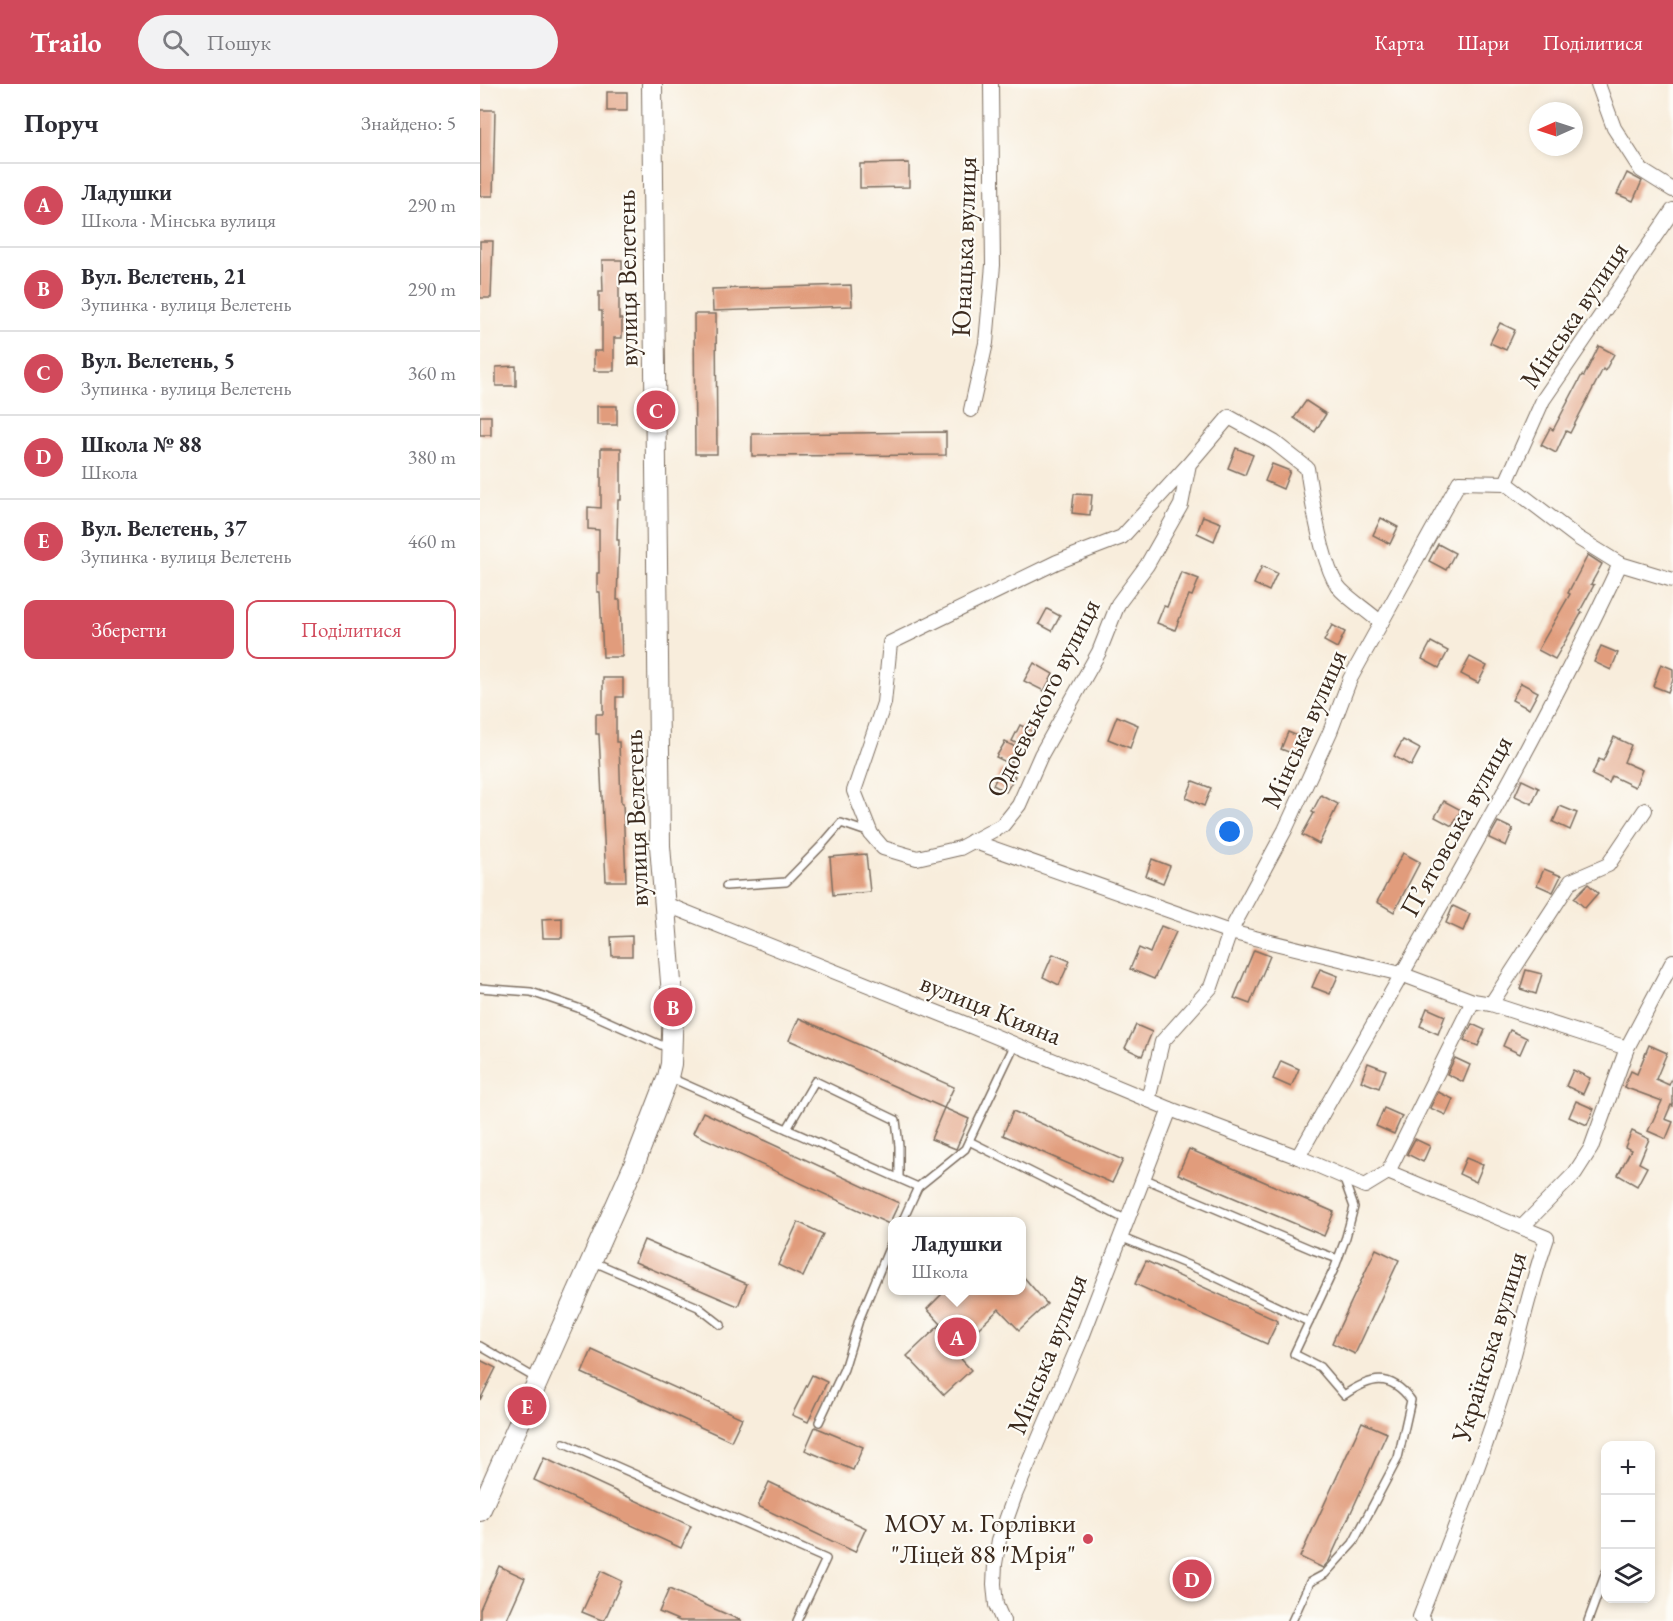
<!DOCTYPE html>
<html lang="uk">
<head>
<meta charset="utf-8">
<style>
	:root { --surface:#fff; --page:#f2f2f3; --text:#2b2b33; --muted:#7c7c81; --line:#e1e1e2; --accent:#d1495b }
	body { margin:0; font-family:"EB Garamond",serif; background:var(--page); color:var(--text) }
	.controls { position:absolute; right:18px; bottom:18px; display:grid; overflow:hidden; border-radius:12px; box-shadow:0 3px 9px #0003 }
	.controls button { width:54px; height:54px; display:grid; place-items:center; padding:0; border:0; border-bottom:2px solid var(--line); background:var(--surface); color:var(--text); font:30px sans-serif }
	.compass { position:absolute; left:1049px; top:18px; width:54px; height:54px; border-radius:50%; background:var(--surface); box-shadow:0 3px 9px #0003; rotate:267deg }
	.you { position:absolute; left:750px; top:748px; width:21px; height:21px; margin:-15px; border:4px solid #fff; border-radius:50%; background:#1a73e8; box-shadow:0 0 0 9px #1a73e833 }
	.badge { display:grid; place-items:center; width:39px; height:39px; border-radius:50%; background:var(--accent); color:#fff; font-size:20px; font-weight:700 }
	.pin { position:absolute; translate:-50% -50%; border:3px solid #fff; box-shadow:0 2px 6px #0006 }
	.popup { position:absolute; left:408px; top:1133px; width:138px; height:78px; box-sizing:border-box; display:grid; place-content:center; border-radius:12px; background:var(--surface); filter:drop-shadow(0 2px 4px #0005); font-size:20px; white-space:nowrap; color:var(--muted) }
	.popup b { font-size:22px; color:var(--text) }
	.popup::after { content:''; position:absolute; left:50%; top:100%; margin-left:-12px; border:12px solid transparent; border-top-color:var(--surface) }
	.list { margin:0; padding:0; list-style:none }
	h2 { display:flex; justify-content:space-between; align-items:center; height:78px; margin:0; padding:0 24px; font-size:26px }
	h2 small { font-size:20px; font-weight:400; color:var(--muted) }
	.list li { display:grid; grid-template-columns:39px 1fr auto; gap:18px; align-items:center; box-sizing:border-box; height:84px; padding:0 24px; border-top:2px solid var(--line) }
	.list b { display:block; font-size:22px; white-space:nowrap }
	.list p { margin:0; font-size:20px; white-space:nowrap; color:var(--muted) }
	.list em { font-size:20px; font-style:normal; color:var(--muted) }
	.actions { display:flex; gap:12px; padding:18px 24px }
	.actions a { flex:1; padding:14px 0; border:2px solid var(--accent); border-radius:12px; text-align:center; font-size:21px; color:var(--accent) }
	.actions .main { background:var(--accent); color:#fff }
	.icon { flex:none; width:33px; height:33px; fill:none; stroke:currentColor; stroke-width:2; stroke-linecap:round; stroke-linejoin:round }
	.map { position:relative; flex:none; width:1193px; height:1537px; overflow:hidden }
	header { display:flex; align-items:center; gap:36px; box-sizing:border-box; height:84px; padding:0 30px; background:var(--accent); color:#fff }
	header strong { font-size:28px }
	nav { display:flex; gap:33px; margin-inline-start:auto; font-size:21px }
	.search { width:420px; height:54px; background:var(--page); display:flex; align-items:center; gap:15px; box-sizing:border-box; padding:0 21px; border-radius:33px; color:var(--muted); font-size:22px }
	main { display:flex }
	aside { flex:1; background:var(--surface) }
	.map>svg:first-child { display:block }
</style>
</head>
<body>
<header>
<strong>Trailo</strong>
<div class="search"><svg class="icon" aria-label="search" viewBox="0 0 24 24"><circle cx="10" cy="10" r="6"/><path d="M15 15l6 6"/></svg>Пошук</div>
<nav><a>Карта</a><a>Шари</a><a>Поділитися</a></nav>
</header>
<main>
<aside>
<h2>Поруч<small>Знайдено: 5</small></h2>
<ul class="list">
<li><span class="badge">A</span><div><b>Ладушки</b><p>Школа · Мінська вулиця</p></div><em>290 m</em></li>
<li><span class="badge">B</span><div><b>Вул. Велетень, 21</b><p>Зупинка · вулиця Велетень</p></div><em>290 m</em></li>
<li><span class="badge">C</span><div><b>Вул. Велетень, 5</b><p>Зупинка · вулиця Велетень</p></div><em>360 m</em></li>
<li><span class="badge">D</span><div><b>Школа № 88</b><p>Школа</p></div><em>380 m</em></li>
<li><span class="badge">E</span><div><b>Вул. Велетень, 37</b><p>Зупинка · вулиця Велетень</p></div><em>460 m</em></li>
</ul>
<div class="actions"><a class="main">Зберегти</a><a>Поділитися</a></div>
</aside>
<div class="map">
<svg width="1193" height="1537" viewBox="0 0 1193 1537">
	<rect width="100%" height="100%" fill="#fdfcf7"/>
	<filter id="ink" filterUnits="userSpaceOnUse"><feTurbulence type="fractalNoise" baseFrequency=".0167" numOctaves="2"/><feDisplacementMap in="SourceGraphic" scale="12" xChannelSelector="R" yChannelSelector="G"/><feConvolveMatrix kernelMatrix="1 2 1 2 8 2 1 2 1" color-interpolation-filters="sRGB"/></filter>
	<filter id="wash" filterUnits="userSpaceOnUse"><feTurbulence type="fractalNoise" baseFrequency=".008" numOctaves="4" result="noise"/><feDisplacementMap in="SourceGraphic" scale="24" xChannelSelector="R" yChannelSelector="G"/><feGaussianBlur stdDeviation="1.35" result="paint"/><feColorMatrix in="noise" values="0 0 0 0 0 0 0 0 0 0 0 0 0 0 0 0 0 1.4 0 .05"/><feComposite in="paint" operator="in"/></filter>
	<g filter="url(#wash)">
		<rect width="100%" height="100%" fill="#f8eddc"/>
		<g id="blocks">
			<g fill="#e19c7b">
				<rect x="127" y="8" width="20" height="19"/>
				<path d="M0,26H15L13,112H0Z"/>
				<path d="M429,79V103L380,104V80Z"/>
				<path d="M1147,89L1162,97L1153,117L1137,110Z"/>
				<path d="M0,157H13L11,214H0Z"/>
				<path d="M122,176H142V196H139V235H142V254H134V287H114V267H122V227H119V208H123Z"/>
				<path d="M371,201L372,222L233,227L232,205Z"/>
				<path d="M214,230H236L237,370H215Z"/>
				<path d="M1020,239L1035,246L1026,266L1010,259Z"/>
				<path d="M1119,262L1134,270L1125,287L1123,285L1090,349L1086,347L1076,369L1061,361L1070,344L1073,346L1102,291L1104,292Z"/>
				<path d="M36,282V302H16V283Z"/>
				<path d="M826,317L846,330L835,348L814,334Z"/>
				<rect x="117" y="322" width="20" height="19"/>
				<rect x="0" y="332" width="11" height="19"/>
				<path d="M466,348V371L272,372V350Z"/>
				<path d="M121,364H141V416H138L137,456H139L137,516H140L142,573H123L120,508H117V489H119V446L108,445V423L121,424Z"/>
				<path d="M756,364L773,371L765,391L748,384Z"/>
				<path d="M792,380L810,387L803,405L785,397Z"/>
				<path d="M594,410L612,411L610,431L592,429Z"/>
				<path d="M723,432L741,439L734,457L717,449Z"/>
				<path d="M901,434L918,443L910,460L893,451Z"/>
				<path d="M958,460L975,469L966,486L949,477Z"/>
				<path d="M1108,471L1122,480L1111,500L1114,501L1100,527L1102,528L1075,575L1058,566L1090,510L1088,509Z"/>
				<path d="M782,482L797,489L789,507L774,500Z"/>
				<path d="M701,488L719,495L712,512L709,511L695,546L677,539L684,522L687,523Z"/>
				<path d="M567,525L580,532L572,547L559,540Z"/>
				<path d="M852,541L865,548L857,564L844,557Z"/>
				<path d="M951,558L968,567L959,584L942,575Z"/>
				<path d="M1121,562L1138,569L1131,586L1114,578Z"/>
				<path d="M990,573L1007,582L998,599L981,590Z"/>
				<path d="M554,579L573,590L564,607L544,597Z"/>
				<path d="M1181,580L1193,585V595L1188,608L1173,602Z"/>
				<path d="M123,594H143V613H136V658H139L141,719H143L146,797H126L119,650H116V630H123Z"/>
				<path d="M1041,599L1058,608L1049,625L1032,616Z"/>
				<path d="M637,632L658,641L650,664L628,655Z"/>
				<path d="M540,641L554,648L545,664L532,657Z"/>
				<path d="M808,648L825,655L819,672L801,665Z"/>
				<path d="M1134,653L1151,661L1144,678L1162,686L1155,703L1132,692L1129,699L1112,691L1119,675L1123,677Z"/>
				<path d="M923,656L940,665L931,682L914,672Z"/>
				<path d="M525,658L538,664L530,680L516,673Z"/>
				<path d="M521,685L535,692L526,708L513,701Z"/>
				<path d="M1042,696L1059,704L1052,720L1035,712Z"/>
				<path d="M713,697L731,704L724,722L706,714Z"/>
				<path d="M841,711L858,720L839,760L822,751L834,729L832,728Z"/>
				<path d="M964,717L981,726L972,742L955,733Z"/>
				<path d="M1080,722L1097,729L1090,746L1073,738Z"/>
				<path d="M1018,738L1033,745L1026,762L1009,754Z"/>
				<path d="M923,769L940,778L914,828L897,818Z"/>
				<path d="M386,770L390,808L353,811L350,773Z"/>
				<path d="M672,775L690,782L683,799L666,792Z"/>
				<path d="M1064,785L1081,792L1073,808L1057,801Z"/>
				<path d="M1108,800L1118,809L1105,824L1094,814Z"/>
				<path d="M973,822L990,830L983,847L966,839Z"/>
				<path d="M82,834V854H63L62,835Z"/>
				<path d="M681,842L696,848L674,895L650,885L659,864L670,869Z"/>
				<path d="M152,852V872H132L131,853Z"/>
				<path d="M774,866L790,872L770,920L754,914Z"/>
				<path d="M573,870L590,877L579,901L563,893Z"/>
				<path d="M840,885L858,892L850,910L832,903Z"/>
				<path d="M1046,886L1062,890L1056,910L1040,905Z"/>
				<path d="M947,924L965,932L958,950L940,942Z"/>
				<path d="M319,934L474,1003L464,1024L309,956Z"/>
				<path d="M992,940L1005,946L998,962L984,956Z"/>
				<path d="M656,941L672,948L662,972L645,964Z"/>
				<path d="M1030,946L1047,954L1040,970L1023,962Z"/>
				<path d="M1169,961L1187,969L1176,995L1189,1001L1193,992V1022L1191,1021L1185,1035L1193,1038L1186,1055L1168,1047L1182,1017L1144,1003L1151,987L1157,990Z"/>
				<path d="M975,974L990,981L983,998L967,990Z"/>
				<path d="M801,977L819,985L811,1003L793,995Z"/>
				<path d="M888,979L906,986L899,1004L881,997Z"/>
				<path d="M1093,986L1110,994L1103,1010L1086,1002Z"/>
				<path d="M958,1008L973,1015L966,1031L950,1024Z"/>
				<path d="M1096,1017L1114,1025L1107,1041L1089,1033Z"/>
				<path d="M464,1024L489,1035L476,1065L451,1055Z"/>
				<path d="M904,1024L922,1032L914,1050L896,1042Z"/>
				<path d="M533,1027L643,1076L632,1099L523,1051Z"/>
				<path d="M223,1028L419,1119L409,1140L213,1049Z"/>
				<path d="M1152,1047L1169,1055L1159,1079L1167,1083L1157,1102L1138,1091L1151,1066L1145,1063Z"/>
				<path d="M935,1055L950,1062L943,1078L927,1070Z"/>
				<path d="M709,1065L854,1128L844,1152L698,1090Z"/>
				<path d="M986,1074L1003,1081L996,1098L979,1090Z"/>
				<path d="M318,1138L343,1150L323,1193L298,1181Z"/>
				<path d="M164,1156L267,1200L258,1222L155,1178Z"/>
				<path d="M896,1165L919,1176L875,1270L852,1259Z"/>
				<path d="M666,1177L798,1237L787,1260L655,1200Z"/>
				<path d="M542,1191L567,1220L539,1246L519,1225L474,1267L491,1286L464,1311L427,1272L461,1240L447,1225L466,1206H542Z"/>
				<path d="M112,1266L262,1334L251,1357L102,1289Z"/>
				<path d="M0,1276L16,1284L0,1316Z"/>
				<path d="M332,1291L347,1298L328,1338L312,1331Z"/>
				<path d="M882,1338L907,1349L849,1477L843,1484L820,1473Z"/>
				<path d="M335,1343L383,1363L373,1386L325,1366Z"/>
				<path d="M64,1374L211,1442L201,1464L54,1396Z"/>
				<path d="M289,1398L386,1444L375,1468L278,1422Z"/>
				<path d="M19,1482L45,1494L26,1537H0V1525Z"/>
				<path d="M121,1487L142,1497L124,1537L102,1528Z"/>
				<path d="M189,1505L262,1537H200L179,1528Z"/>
			</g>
		</g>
	</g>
	<g filter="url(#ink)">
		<use href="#blocks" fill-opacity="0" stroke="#7d6e60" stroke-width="1.5"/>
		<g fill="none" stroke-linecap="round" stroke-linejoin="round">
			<g stroke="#7d6e60" stroke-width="10">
				<g id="lane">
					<path d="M246,802L306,798L342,761L361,739L390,749"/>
					<path d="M0,904L51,908L98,924L190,965"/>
					<path d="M191,994L438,1103"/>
					<path d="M307,1045L335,997L416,1036L419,1062V1094"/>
					<path d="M489,1057L647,1136"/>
					<path d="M663,1094L833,1166L858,1175"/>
					<path d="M422,1138L438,1103L485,1065L535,960"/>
					<path d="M640,1153L725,1188L829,1238"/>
					<path d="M114,1178L218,1223L241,1241"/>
					<path d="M0,1262L57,1295"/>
					<path d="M339,1338L364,1285L379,1236L412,1157"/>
					<path d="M84,1359L346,1475L317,1537"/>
					<path d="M812,1537L830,1498L845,1490L873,1459L918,1374L931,1316C910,1288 891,1293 864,1311L840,1283L814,1270L855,1183L866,1153L874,1123L863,1093"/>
					<path d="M1108,1537L1126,1488"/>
				</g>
			</g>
			<g stroke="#7d6e60" stroke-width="16">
				<g id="street">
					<path d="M1118,0L1134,44L1161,86L1193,106"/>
					<path d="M491,326L506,259L513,181L511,0"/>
					<path d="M709,380L642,453L577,478L410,559L404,619L374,707L391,750L403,764L437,774L480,764L523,741L539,721L561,671L619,568L638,520L667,481L701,421L709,380L749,333L794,358L827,384C831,411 843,488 861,506C873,518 888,527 901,539"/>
					<path d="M1026,399L1063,316L1193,126"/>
					<path d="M492,757L750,848L921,890L993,917L1011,920L1147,964"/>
					<path d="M185,820L476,936L690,1025L818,1073L885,1102L908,1088L1067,1154C1052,1197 1042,1241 1030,1285C1005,1369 972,1451 940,1533L944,1537"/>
					<path d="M1011,920L1091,797L1128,781L1165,726"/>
					<path d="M668,1016L682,958L731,903L750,848L805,746L850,648L870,595L979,398L1026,399L1098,454L1140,480L1193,496"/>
					<path d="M818,1073C928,877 1045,683 1140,480"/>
					<path d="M908,1088L993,917"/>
					<path d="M1042,1143L1095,1089L1111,1064L1147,964L1193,877"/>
					<path d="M523,1537L516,1521L514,1500L515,1480L519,1456L535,1411L602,1253L690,1025"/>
				</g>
			</g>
			<g stroke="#7d6e60" stroke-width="22">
				<path id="secondary" d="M0,1427L154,1081L188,993L191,980L193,923L180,762L172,0"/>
			</g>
			<use href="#lane" stroke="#fff" stroke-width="7"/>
			<use href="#street" stroke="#fff" stroke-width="14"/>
			<use href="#secondary" stroke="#fff" stroke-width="20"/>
		</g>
	</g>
	<circle fill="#d1495b" stroke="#fdfcf7" stroke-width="2" cx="608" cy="1455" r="6"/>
	<g text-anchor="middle" stroke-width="4.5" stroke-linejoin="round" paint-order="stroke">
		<g font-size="27" fill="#3b2a1e" stroke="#fdfcf7">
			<text transform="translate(484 163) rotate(-88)" y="9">Юнацька вулиця</text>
			<text transform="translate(147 194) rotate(-91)" y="9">вулиця Велетень</text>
			<text transform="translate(1094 231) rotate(-56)" y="9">Мінська вулиця</text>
			<text transform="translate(563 614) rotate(-63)" y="9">Одоєвського вулиця</text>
			<text transform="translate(824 645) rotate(-66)" y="9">Мінська вулиця</text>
			<text transform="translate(156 734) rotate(-92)" y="9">вулиця Велетень</text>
			<text transform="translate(976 742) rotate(-61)" y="9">П’ятовська вулиця</text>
			<text transform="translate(511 925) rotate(22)" y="9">вулиця Кияна</text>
			<text transform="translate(1009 1263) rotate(-73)" y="9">Українська вулиця</text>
			<text transform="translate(567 1270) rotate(-68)" y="9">Мінська вулиця</text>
		</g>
		<g font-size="27" fill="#3b2a1e" stroke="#fdfcf7" text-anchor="end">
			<text x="596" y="1448">МОУ м. Горлівки<tspan x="596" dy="31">"Ліцей 88 "Мрія"</tspan></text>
		</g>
	</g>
</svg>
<div class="controls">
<button>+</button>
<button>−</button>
<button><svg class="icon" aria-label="layers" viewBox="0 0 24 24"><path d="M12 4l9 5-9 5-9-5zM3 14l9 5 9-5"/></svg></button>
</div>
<svg class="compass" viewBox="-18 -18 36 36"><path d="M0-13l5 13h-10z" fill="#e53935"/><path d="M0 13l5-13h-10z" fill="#7c7c81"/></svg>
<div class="you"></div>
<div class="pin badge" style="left:477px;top:1253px">A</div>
<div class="popup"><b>Ладушки</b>Школа</div>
<div class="pin badge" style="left:193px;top:923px">B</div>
<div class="pin badge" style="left:176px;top:326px">C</div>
<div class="pin badge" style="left:712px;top:1495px">D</div>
<div class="pin badge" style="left:47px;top:1322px">E</div>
</div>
</main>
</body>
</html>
